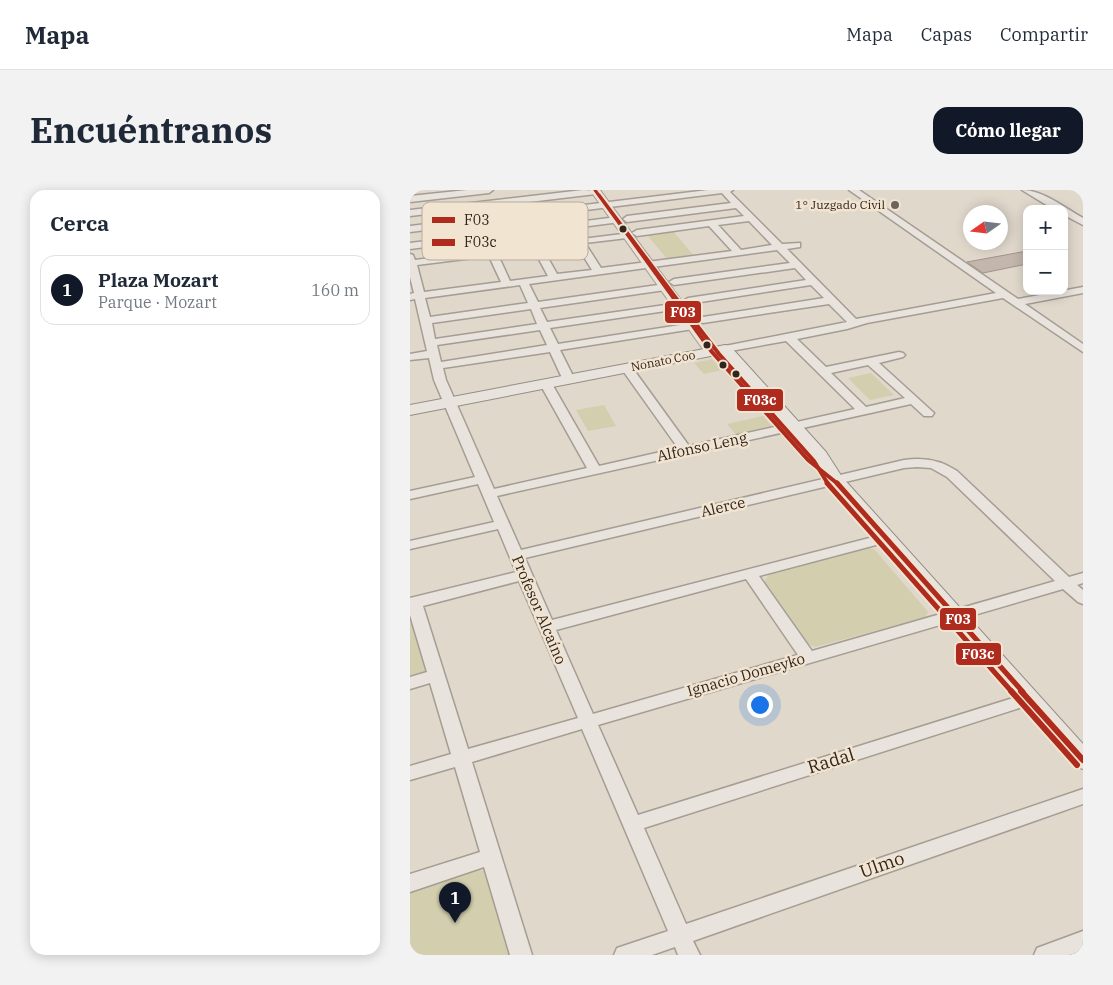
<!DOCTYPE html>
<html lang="es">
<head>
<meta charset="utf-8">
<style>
	:root { --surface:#fff; --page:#f2f2f3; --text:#1f2937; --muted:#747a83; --line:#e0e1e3; --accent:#111827 }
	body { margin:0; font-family:"IBM Plex Serif",serif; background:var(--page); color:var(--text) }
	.controls { position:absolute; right:15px; top:15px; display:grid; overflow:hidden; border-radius:10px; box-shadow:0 2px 12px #0003 }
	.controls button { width:45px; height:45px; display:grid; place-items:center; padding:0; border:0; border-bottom:1px solid var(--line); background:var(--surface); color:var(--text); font:25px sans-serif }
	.compass { position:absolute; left:553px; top:15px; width:45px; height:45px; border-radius:50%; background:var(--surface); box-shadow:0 2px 12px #0003; rotate:256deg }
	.you { position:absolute; left:349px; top:514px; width:18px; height:18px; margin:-12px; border:4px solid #fff; border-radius:50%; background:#1a73e8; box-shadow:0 0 0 8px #1a73e833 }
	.badge { display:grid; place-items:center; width:32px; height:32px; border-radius:50%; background:var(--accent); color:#fff; font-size:16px; font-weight:700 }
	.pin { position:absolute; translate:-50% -41px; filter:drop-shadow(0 1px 2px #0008) }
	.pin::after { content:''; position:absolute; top:26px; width:18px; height:15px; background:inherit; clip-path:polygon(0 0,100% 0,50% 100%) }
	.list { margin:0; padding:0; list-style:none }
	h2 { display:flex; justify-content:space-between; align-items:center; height:65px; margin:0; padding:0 20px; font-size:21px }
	h2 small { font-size:16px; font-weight:400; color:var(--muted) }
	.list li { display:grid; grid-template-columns:32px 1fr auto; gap:15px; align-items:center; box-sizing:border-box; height:70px; margin:0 10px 10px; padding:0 10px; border:1px solid var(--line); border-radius:15px }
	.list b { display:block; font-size:19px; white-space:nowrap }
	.list p { margin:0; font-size:16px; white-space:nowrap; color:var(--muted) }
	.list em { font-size:16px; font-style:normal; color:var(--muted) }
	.map { position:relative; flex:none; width:673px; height:765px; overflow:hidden; border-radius:15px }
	header { display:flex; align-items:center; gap:30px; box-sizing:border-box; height:70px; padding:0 25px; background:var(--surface); border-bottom:1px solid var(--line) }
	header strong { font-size:24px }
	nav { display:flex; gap:28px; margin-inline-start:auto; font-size:18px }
	.intro { display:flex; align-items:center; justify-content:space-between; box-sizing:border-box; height:120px; padding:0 30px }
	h1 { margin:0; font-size:35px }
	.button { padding:12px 22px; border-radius:15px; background:var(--accent); color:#fff; font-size:18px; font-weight:700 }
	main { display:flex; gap:30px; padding:0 30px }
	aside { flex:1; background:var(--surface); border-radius:15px; box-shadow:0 2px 12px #0003 }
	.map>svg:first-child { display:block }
</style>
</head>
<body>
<header>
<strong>Mapa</strong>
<nav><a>Mapa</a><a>Capas</a><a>Compartir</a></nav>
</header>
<div class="intro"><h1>Encuéntranos</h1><a class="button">Cómo llegar</a></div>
<main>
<aside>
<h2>Cerca<small></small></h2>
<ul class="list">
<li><span class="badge">1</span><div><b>Plaza Mozart</b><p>Parque · Mozart</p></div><em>160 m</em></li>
</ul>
</aside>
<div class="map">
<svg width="673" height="765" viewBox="0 0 673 765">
	<rect width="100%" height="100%" fill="#e0d8cb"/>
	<g fill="#d2ceae">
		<path d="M263,41L285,67L258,70L237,45Z"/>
		<path d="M302,169L312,180L294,184L284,173Z"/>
		<path d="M461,183L484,205L460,210L438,188Z"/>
		<path d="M194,215L206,236L178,241L166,220Z"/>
		<path d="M353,226L363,238L327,246L317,234Z"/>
		<path d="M459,358L465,360L518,422L516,427L405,457L398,454L354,392L359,384Z"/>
		<path d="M0,418L20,480L15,485L0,489Z"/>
		<path d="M65,680L76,681L100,765H0V701Z"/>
	</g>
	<path fill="#c3b6ac" stroke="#a0948b" d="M617,61V74L573,83L557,72Z"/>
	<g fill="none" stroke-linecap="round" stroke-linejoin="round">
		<g stroke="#a59d94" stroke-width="3">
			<g id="minor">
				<path d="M57,0H83L79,3L0,12V6Z"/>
				<path d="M173,0L190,1L186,4L0,26V20Z"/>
				<path d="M298,0H323L320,2L372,54L390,53V57L377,59L446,129L586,103L439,0H449L608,109L673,97V103L615,114L673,154V162L593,108L457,133L437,139L387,149L416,177L489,162L493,163L495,165L493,167L469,173L524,223L522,226H514L501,214L87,306L111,360L494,270C513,267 531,270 547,281L659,387L673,383V393L667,395L673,400V414L668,412L653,399L188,535L228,625L619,503L625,505L628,509L625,513L234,638L276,734L673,599V614L283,751L290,765H268L265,757L242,765H204L207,758L258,741L172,539L62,572L122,765H100L74,677L0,702V684L70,662L45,577L0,590V576L41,564L20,493L0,499V487L17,482L0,425V408L106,382L88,339L0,359V351L84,332L68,294L0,309V301L65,287L24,190L19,168L0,170V164L17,161L5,109L0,110V104L4,103L0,87V64L3,65L5,70L220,43V47L217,48L175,53L191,78L322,61L299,36L227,46L222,43L227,40L334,26L326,18L217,32L213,29L217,26L321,13L312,3L0,42V36ZM339,31L362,55L331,60L308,35ZM166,54L182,80L147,84L133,59ZM124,60L138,86L100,91L88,65ZM367,60L380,73L264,89L259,92L264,95L385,78L396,90L278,108L273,111L278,114L401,95L414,108L293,127L288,130L293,133L419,114L437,132L315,156L309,159L315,162L376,151L445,219L279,256L221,176L217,175L211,178L268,258L189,276L142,194L136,190L130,194L177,278L84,299L36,190L33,178L140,162L153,190L159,193L165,190L150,160L283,139L288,136L283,133L148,154L140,138L269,119L274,116L269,113L137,132L130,118L255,100L260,97L255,94L128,112L119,94ZM79,66L91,92L14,102L7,75ZM110,95L118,113L20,127L15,108ZM121,119L127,134L25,149L22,133ZM130,140L137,155L31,172L27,155ZM458,175L495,208L456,217L421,183ZM507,277L521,278L537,287L645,391L402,461L349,386L481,351L483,348L481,345H471L142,430L115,368L494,278ZM336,389L388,465L183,524L146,440ZM109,391L168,528L58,559L13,416Z"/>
				<path d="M612,0C633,0 655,18 673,28V35L654,25V19H643Z"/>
				<path d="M207,27L211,30L210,32L0,59V53Z"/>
				<path d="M673,741V760L660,765H624L627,758Z"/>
			</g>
		</g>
		<g stroke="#a59d94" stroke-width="2">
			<path id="tertiary" d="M180,0H190L307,159L309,162L307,165H297Z"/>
		</g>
		<g stroke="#958d84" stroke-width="2">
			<path id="secondary" d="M315,155L320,156L416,262L432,287L673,554V579L664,576L419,294L403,269L311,164L0,225V215Z"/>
		</g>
		<use href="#minor" fill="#e8e3dc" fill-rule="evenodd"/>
		<use href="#tertiary" fill="#e8e3dc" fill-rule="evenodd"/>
		<use href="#secondary" fill="#e8e3dc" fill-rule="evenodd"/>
		<g stroke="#f1e4d0" stroke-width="5.5">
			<path id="bus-1-far3" d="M185,0L279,130"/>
		</g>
		<g stroke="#f1e4d0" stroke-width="7">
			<path id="bus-1-far2" d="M278,129L302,162L398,270L428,294"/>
		</g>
		<g stroke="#f1e4d0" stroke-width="9">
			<path id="bus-1-far1" d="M427,293L613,502"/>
		</g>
		<g stroke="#f1e4d0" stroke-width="10">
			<path id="bus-1" d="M611,501L673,570"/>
		</g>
		<g stroke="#f1e4d0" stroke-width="5.5">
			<path id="bus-2-far3" d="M189,5L283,130"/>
		</g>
		<g stroke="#f1e4d0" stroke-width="7">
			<path id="bus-2-far2" d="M282,129L309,164L404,271L418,294"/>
		</g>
		<g stroke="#f1e4d0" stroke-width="9">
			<path id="bus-2-far1" d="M417,293L602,502"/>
		</g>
		<g stroke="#f1e4d0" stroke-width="10">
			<path id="bus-2" d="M601,501L667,575"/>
		</g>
		<use href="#bus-1-far3" stroke="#af2b1e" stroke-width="3"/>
		<use href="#bus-1-far2" stroke="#af2b1e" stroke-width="4"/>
		<use href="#bus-1-far1" stroke="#af2b1e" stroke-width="5"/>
		<use href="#bus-1" stroke="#af2b1e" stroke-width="6"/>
		<use href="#bus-2-far3" stroke="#af2b1e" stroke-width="3"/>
		<use href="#bus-2-far2" stroke="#af2b1e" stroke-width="4"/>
		<use href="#bus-2-far1" stroke="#af2b1e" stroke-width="5"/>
		<use href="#bus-2" stroke="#af2b1e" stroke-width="6"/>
	</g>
	<circle fill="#6f645b" stroke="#f1e4d0" stroke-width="2" cx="485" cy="15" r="5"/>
	<g fill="#32251e" stroke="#f1e4d0" stroke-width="2">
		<circle cx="213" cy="39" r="4.5"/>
		<circle cx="297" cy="155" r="4.5"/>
		<circle cx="313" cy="175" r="4.5"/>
		<circle cx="326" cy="184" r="4.5"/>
	</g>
	<g text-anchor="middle" stroke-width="5" stroke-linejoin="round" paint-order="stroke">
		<g font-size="12" fill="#32251e" stroke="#f1e4d0" text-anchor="end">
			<text x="475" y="19">1° Juzgado Civil</text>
		</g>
		<g font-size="12" fill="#32251e" stroke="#f1e4d0">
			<text transform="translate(253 171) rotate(-11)" y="4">Nonato Coo</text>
		</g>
		<g font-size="15" fill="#32251e" stroke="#f1e4d0">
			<text transform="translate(292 257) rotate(-12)" y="5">Alfonso Leng</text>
			<text transform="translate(313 317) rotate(-13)" y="5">Alerce</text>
			<text transform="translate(129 420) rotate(67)" y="5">Profesor Alcaíno</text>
			<text transform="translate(336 485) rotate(-16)" y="5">Ignacio Domeyko</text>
		</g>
		<g font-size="18" fill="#32251e" stroke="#f1e4d0">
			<text transform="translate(421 571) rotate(-17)" y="6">Radal</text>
			<text transform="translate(472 675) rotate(-19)" y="6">Ulmo</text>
		</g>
	</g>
	<rect x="12" y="12" width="166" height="58" rx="8" fill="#f1e4d0" stroke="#b8ab9b" stroke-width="1"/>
	<rect x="22" y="27" width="23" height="6" fill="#af2b1e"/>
	<rect x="22" y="49" width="23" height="7" fill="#af2b1e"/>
	<g font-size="14" fill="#32251e">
		<text x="54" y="35">F03</text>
		<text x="54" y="57">F03c</text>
	</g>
	<g stroke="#f1e4d0" stroke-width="2">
		<rect x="254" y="110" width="38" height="24" rx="5" fill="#af2b1e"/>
		<rect x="326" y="198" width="48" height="24" rx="5" fill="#af2b1e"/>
		<rect x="529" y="417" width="38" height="24" rx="5" fill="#af2b1e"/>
		<rect x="545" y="452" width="47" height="24" rx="5" fill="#af2b1e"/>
	</g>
	<g font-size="14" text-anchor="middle" font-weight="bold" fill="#fff">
		<text x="273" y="127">F03</text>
		<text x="350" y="215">F03c</text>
		<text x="548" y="434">F03</text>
		<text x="568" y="469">F03c</text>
	</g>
</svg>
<div class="controls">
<button>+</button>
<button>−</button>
</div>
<svg class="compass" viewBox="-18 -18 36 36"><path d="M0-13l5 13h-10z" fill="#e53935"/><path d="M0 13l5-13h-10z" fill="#747a83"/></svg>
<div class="you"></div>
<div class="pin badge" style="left:45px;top:733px">1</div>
</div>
</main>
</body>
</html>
